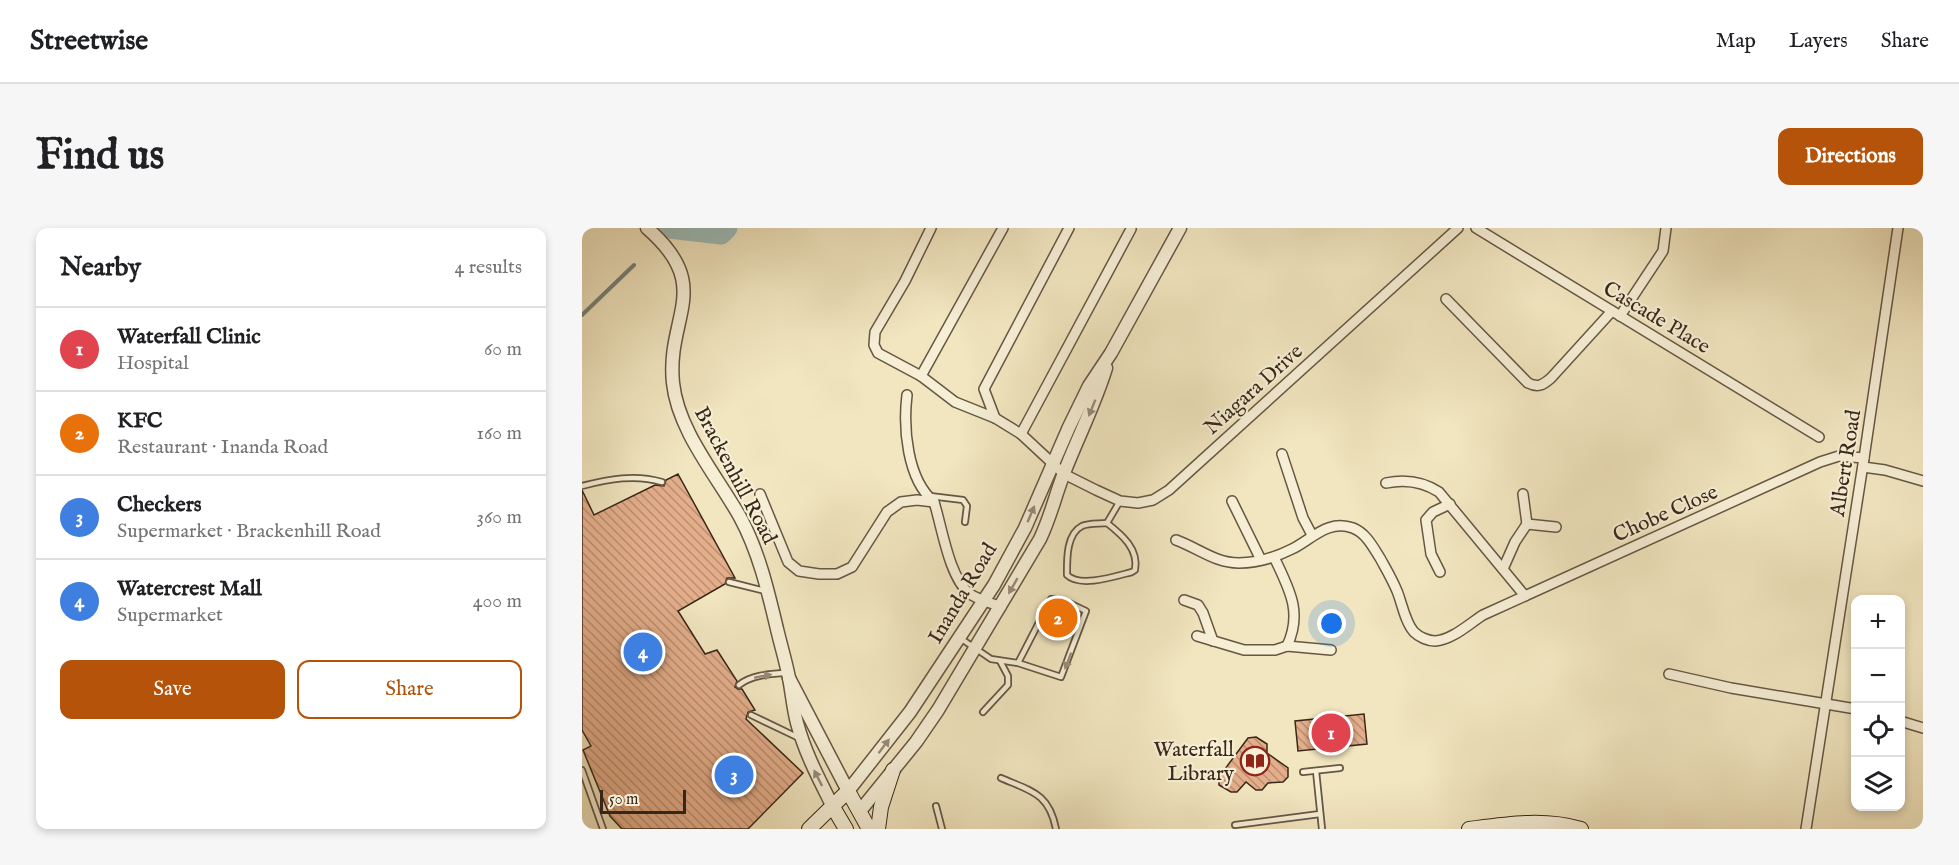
<!DOCTYPE html>
<html lang="en">
<head>
<meta charset="utf-8">
<style>
	:root { --surface:#fff; --page:#f6f6f6; --text:#202124; --muted:#757577; --line:#e0e0e0; --accent:#b45309 }
	body { margin:0; font-family:"IM FELL English",serif; background:var(--page); color:var(--text) }
	.controls { position:absolute; right:18px; bottom:18px; display:grid; overflow:hidden; border-radius:12px; box-shadow:0 3px 9px #0003 }
	.controls button { width:54px; height:54px; display:grid; place-items:center; padding:0; border:0; border-bottom:2px solid var(--line); background:var(--surface); color:var(--text); font:30px sans-serif }
	.scale { position:absolute; left:18px; bottom:15px; width:86px; box-sizing:border-box; padding-left:6px; border:3px solid #382719; border-top:0; font-size:16px; line-height:21px; white-space:nowrap; color:#382719; -webkit-text-stroke:4px #f6efd6; paint-order:stroke }
	.you { position:absolute; left:750px; top:396px; width:21px; height:21px; margin:-15px; border:4px solid #fff; border-radius:50%; background:#1a73e8; box-shadow:0 0 0 9px #1a73e833 }
	.badge { display:grid; place-items:center; width:39px; height:39px; border-radius:50%; background:var(--accent); color:#fff; font-size:20px; font-weight:700 }
	.pin { position:absolute; translate:-50% -50%; border:3px solid #fff; box-shadow:0 2px 6px #0006 }
	.list { margin:0; padding:0; list-style:none }
	h2 { display:flex; justify-content:space-between; align-items:center; height:78px; margin:0; padding:0 24px; font-size:26px }
	h2 small { font-size:20px; font-weight:400; color:var(--muted) }
	.list li { display:grid; grid-template-columns:39px 1fr auto; gap:18px; align-items:center; box-sizing:border-box; height:84px; padding:0 24px; border-top:2px solid var(--line) }
	.list b { display:block; font-size:22px; white-space:nowrap }
	.list p { margin:0; font-size:20px; white-space:nowrap; color:var(--muted) }
	.list em { font-size:20px; font-style:normal; color:var(--muted) }
	.actions { display:flex; gap:12px; padding:18px 24px }
	.actions a { flex:1; padding:14px 0; border:2px solid var(--accent); border-radius:12px; text-align:center; font-size:21px; color:var(--accent) }
	.actions .main { background:var(--accent); color:#fff }
	.icon { flex:none; width:33px; height:33px; fill:none; stroke:currentColor; stroke-width:2; stroke-linecap:round; stroke-linejoin:round }
	.map { position:relative; flex:none; width:1341px; height:601px; overflow:hidden; border-radius:12px }
	header { display:flex; align-items:center; gap:36px; box-sizing:border-box; height:84px; padding:0 30px; background:var(--surface); border-bottom:2px solid var(--line) }
	header strong { font-size:28px }
	nav { display:flex; gap:33px; margin-inline-start:auto; font-size:21px }
	.intro { display:flex; align-items:center; justify-content:space-between; box-sizing:border-box; height:144px; padding:0 36px }
	h1 { margin:0; font-size:42px }
	.button { padding:15px 27px; border-radius:12px; background:var(--accent); color:#fff; font-size:21px; font-weight:700 }
	main { display:flex; gap:36px; padding:0 36px }
	aside { flex:1; background:var(--surface); border-radius:12px; box-shadow:0 3px 9px #0003 }
	.map>svg:first-child { display:block }
</style>
</head>
<body>
<header>
<strong>Streetwise</strong>
<nav><a>Map</a><a>Layers</a><a>Share</a></nav>
</header>
<div class="intro"><h1>Find us</h1><a class="button">Directions</a></div>
<main>
<aside>
<h2>Nearby<small>4 results</small></h2>
<ul class="list">
<li><span class="badge" style="background:#e0444e">1</span><div><b>Waterfall Clinic</b><p>Hospital</p></div><em>60 m</em></li>
<li><span class="badge" style="background:#e8710a">2</span><div><b>KFC</b><p>Restaurant · Inanda Road</p></div><em>160 m</em></li>
<li><span class="badge" style="background:#3f7fe0">3</span><div><b>Checkers</b><p>Supermarket · Brackenhill Road</p></div><em>360 m</em></li>
<li><span class="badge" style="background:#3f7fe0">4</span><div><b>Watercrest Mall</b><p>Supermarket</p></div><em>400 m</em></li>
</ul>
<div class="actions"><a class="main">Save</a><a>Share</a></div>
</aside>
<div class="map">
<svg width="1341" height="601" viewBox="0 0 1341 601">
	<defs>
		<pattern id="building-back-hatch" width="6" height="6" patternUnits="userSpaceOnUse" patternTransform="scale(1.5)"><rect width="6" height="6" fill="#e4ae8b"/><path d="M-1 5l2 2M0 0l6 6M5-1l2 2" fill="none" stroke="#ba8e71"/></pattern>
	</defs>
	<rect width="100%" height="100%" fill="#f1e6c0"/>
	<filter id="stains"><feTurbulence type="fractalNoise" baseFrequency=".00333" numOctaves="4"/><feColorMatrix values="0 0 0 0 .2 0 0 0 0 .09 0 0 0 0 .02 0 0 0 .5 -.17"/></filter>
	<radialGradient id="worn" r=".72"><stop offset=".6" stop-color="#630" stop-opacity="0"/><stop offset="1" stop-color="#630" stop-opacity=".3"/></radialGradient>
	<g fill="none" stroke-linecap="round" stroke-linejoin="round">
		<path stroke="#75827a" stroke-width="4" d="M0,87L52,37"/>
		<path stroke="#9dbebb" stroke-width="21" d="M87,0L139,6L145,0"/>
	</g>
	<g fill="url(#building-back-hatch)" stroke="#382719" stroke-width="1.5">
		<path d="M96,246L153,350H145L143,356L96,383L123,426L135,422L155,453L153,459L156,461H160L173,482L166,484L164,491L221,545L166,601H40L28,588L1,522L9,518L0,502V262L12,287L73,257L82,258L84,252Z"/>
		<path d="M782,486L785,516L716,523L713,493Z"/>
		<path d="M674,509L685,516V525L706,540V549L701,554L686,555L680,562H674L664,554L655,564H649L637,557V549L666,510Z"/>
	</g>
	<g fill="none" stroke-linecap="round" stroke-linejoin="round">
		<g stroke="#665743" stroke-width="8">
			<g id="service">
				<path d="M0,258C27,251 53,246 80,254"/>
				<path d="M348,268L381,272L385,278L383,294"/>
				<path d="M525,295C540,307 557,321 553,342L550,344C534,348 498,360 485,347C485,332 484,306 500,298C507,295 517,296 525,295Z"/>
				<path d="M525,295L538,273"/>
				<path d="M147,354L183,363"/>
				<path d="M378,410L409,431L436,435L479,449L504,383L485,374L469,371L436,435"/>
				<path d="M157,457C169,447 188,446 203,445"/>
				<path d="M401,484L426,457V448L418,433"/>
				<path d="M169,487L217,510"/>
				<path d="M0,542L21,601"/>
				<path d="M734,543L740,601"/>
				<path d="M721,544L758,540"/>
				<path d="M419,550C449,563 467,565 474,601"/>
				<path d="M354,578L360,601"/>
				<path d="M653,597L738,586"/>
			</g>
		</g>
		<g stroke="#665743" stroke-width="12">
			<g id="minor">
				<path d="M349,0L323,53L293,104L292,117L296,125L339,148L373,174L413,190L439,206L482,246L514,262L538,273L556,275L571,272L587,262L876,0"/>
				<path d="M894,0L1237,209"/>
				<path d="M864,71L946,155C956,160 961,157 969,150L1030,83"/>
				<path d="M1038,88L1081,23L1084,0"/>
				<path d="M339,148L421,0"/>
				<path d="M325,167C321,200 325,251 352,274C360,299 367,350 388,366C397,372 409,375 419,379"/>
				<path d="M413,190L402,161L487,0"/>
				<path d="M439,206L549,1"/>
				<path d="M700,226L721,290L730,307"/>
				<path d="M1281,239L1303,242L1341,253"/>
				<path d="M804,255C823,251 840,253 857,264L943,368"/>
				<path d="M178,266L206,334L217,343L237,346H255L270,339L305,284L319,274L335,272L352,274"/>
				<path d="M941,266L945,296L974,299"/>
				<path d="M650,273L679,332"/>
				<path d="M594,312C616,320 633,335 657,335C675,335 694,329 710,321C730,311 746,291 771,300C784,305 791,319 798,330C804,341 810,351 815,363C820,375 823,394 832,404C837,409 846,413 853,413C870,412 887,396 901,387L1238,234L1257,228L1282,230"/>
				<path d="M692,329C707,361 721,384 705,418"/>
				<path d="M921,341L933,314L945,296"/>
				<path d="M858,344L849,326L844,292L851,284L868,276"/>
				<path d="M602,372L616,377L621,385L631,413"/>
				<path d="M615,408L662,422H693L705,418L749,422"/>
				<path d="M1087,446L1149,460L1274,481"/>
				<path d="M1318,493L1341,500"/>
				<path d="M1224,601L1282,230L1316,0"/>
			</g>
		</g>
		<g stroke="#665743" stroke-width="15">
			<g id="tertiary">
				<path d="M65,0C133,59 84,88 91,155C96,203 135,248 158,289C177,324 186,363 195,401C199,418 204,434 207,450C210,465 211,480 215,495C223,525 237,551 251,579"/>
				<path d="M207,450L266,563L328,484L412,357L443,300L487,199L507,158L529,125L598,0"/>
				<path d="M278,583L334,514L356,482L458,311C469,288 473,268 482,245C496,209 513,176 524,140"/>
			</g>
		</g>
		<g stroke="#382719" stroke-width="16">
			<g id="secondary">
				<path d="M251,579L264,601"/>
				<path d="M227,601L266,563L287,601"/>
				<path d="M296,601L299,579L311,542"/>
				<path d="M887,601C925,596 962,590 999,601"/>
			</g>
		</g>
		<use href="#service" stroke="#f6efd6" stroke-width="4.5"/>
		<use href="#minor" stroke="#f6efd6" stroke-width="9"/>
		<use href="#tertiary" stroke="#f6efd6" stroke-width="12"/>
		<use href="#secondary" stroke="#f6efd6" stroke-width="14"/>
	</g>
	<defs><path id="oneway-solid" d="M-6-.8H1V-3.2L6.5 0L1 3.2V.8H-6Z" transform="scale(1.5)"/></defs>
	<g fill="#978b78">
		<use href="#oneway-solid" transform="translate(510 180) rotate(112)"/>
		<use href="#oneway-solid" transform="translate(449 286) rotate(-67)"/>
		<use href="#oneway-solid" transform="translate(431 358) rotate(120)"/>
		<use href="#oneway-solid" transform="translate(486 433) rotate(111)"/>
		<use href="#oneway-solid" transform="translate(181 448) rotate(-11)"/>
		<use href="#oneway-solid" transform="translate(302 518) rotate(-53)"/>
		<use href="#oneway-solid" transform="translate(236 550) rotate(-117)"/>
	</g>
	<defs>
		<g id="library-ring" transform="scale(1.5)"><circle r="9.5" fill="#f6efd6" stroke="#8f2418" stroke-width="1.5"/><path d="M-6-4Q-3-5.5-.7-3.5V5Q-3 3-6 4ZM6-4Q3-5.5 .7-3.5V5Q3 3 6 4Z" fill="#8f2418"/></g>
	</defs>
	<g fill-rule="evenodd">
		<use href="#library-ring" x="673" y="533"/>
	</g>
	<g text-anchor="middle" stroke-width="4.5" stroke-linejoin="round" paint-order="stroke">
		<g font-size="21" fill="#382719" stroke="#f6efd6">
			<text transform="translate(1075 89) rotate(31)" y="7">Cascade Place</text>
			<text transform="translate(671 161) rotate(-42)" y="7">Niagara Drive</text>
			<text transform="translate(1263 235) rotate(-81)" y="7">Albert Road</text>
			<text transform="translate(154 247) rotate(62)" y="7">Brackenhill Road</text>
			<text transform="translate(1083 285) rotate(-24)" y="7">Chobe Close</text>
			<text transform="translate(380 365) rotate(-59)" y="7">Inanda Road</text>
		</g>
		<g font-size="21" fill="#382719" stroke="#f6efd6" text-anchor="end">
			<text x="652" y="528">Waterfall<tspan x="652" dy="24">Library</tspan></text>
		</g>
	</g>
	<rect width="100%" height="100%" filter="url(#stains)"/>
	<rect width="100%" height="100%" fill="url(#worn)"/>
</svg>
<div class="controls">
<button>+</button>
<button>−</button>
<button><svg class="icon" aria-label="locate" viewBox="0 0 24 24"><circle cx="12" cy="12" r="6"/><path d="M12 2v4M12 18v4M2 12h4M18 12h4"/></svg></button>
<button><svg class="icon" aria-label="layers" viewBox="0 0 24 24"><path d="M12 4l9 5-9 5-9-5zM3 14l9 5 9-5"/></svg></button>
</div>
<div class="scale">50 m</div>
<div class="you"></div>
<div class="pin badge" style="left:749px;top:505px;background:#e0444e">1</div>
<div class="pin badge" style="left:476px;top:390px;background:#e8710a">2</div>
<div class="pin badge" style="left:152px;top:547px;background:#3f7fe0">3</div>
<div class="pin badge" style="left:61px;top:424px;background:#3f7fe0">4</div>
</div>
</main>
</body>
</html>
